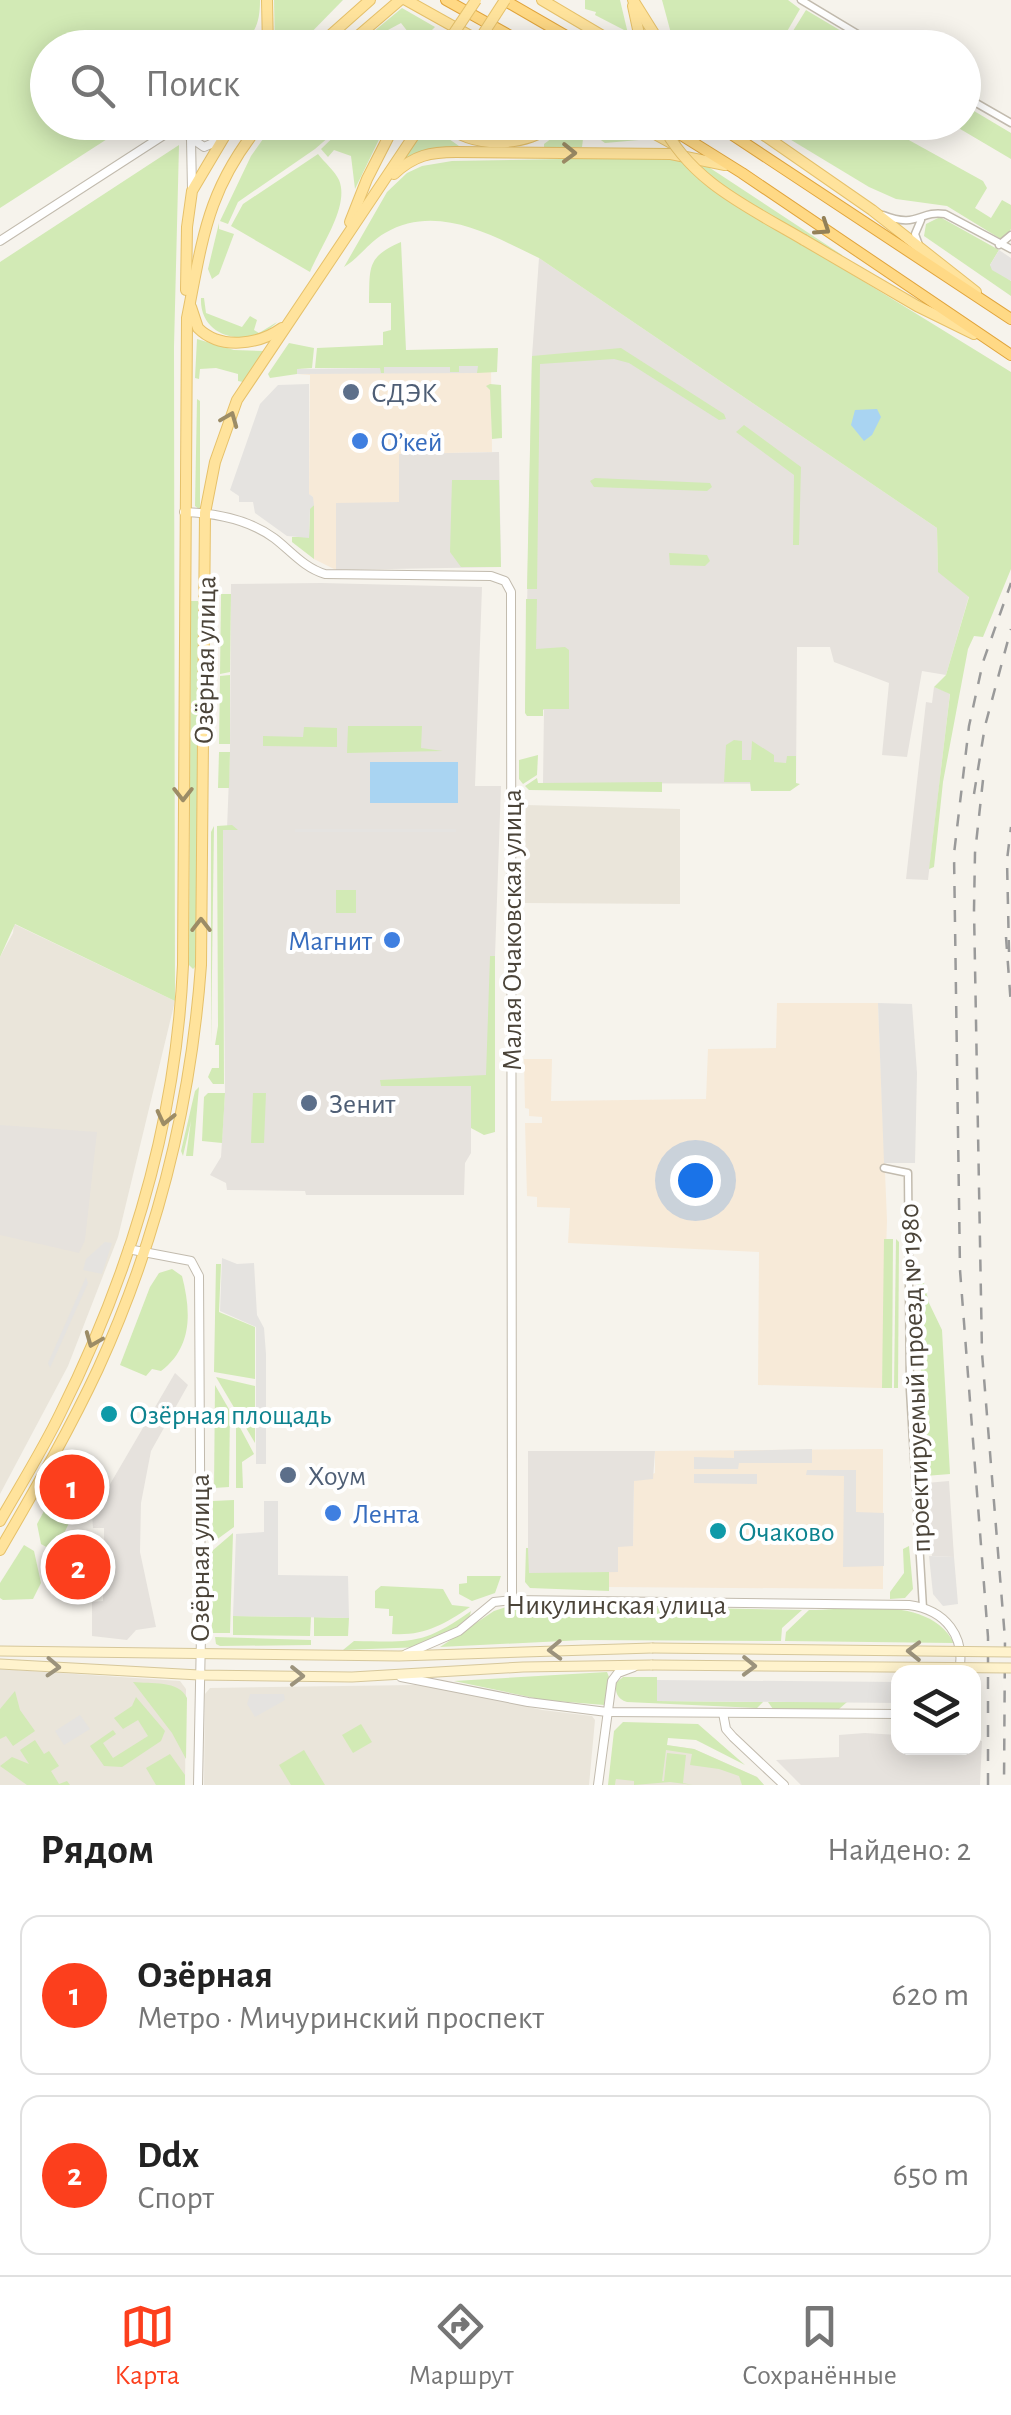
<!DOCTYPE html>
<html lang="ru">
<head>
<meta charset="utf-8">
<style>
	:root { --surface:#fff; --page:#f2f2f2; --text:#222; --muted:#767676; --line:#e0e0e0; --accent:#fc3f1d }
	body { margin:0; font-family:"Alegreya Sans",sans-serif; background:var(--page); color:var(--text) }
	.controls { position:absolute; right:30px; bottom:30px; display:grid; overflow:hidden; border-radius:20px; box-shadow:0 5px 25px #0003 }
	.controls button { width:90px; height:90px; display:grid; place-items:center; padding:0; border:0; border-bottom:2px solid var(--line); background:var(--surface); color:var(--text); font:50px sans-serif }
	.you { position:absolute; left:695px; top:1180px; width:35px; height:35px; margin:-25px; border:8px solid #fff; border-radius:50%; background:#1a73e8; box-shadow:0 0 0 15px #1a73e833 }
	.badge { display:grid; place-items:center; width:65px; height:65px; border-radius:50%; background:var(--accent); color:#fff; font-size:32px; font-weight:700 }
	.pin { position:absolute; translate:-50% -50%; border:5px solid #fff; box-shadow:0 2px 10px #0006 }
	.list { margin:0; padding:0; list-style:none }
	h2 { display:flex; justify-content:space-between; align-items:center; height:130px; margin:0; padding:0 40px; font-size:42px }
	h2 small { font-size:32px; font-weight:400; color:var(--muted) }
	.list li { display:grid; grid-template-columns:65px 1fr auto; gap:30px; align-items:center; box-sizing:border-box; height:160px; margin:0 20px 20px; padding:0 20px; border:2px solid var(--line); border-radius:20px }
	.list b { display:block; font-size:38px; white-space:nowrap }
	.list p { margin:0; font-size:32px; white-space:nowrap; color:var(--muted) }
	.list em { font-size:32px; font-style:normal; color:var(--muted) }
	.icon { flex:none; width:55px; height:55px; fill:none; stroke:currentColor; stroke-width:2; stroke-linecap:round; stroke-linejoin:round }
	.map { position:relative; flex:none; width:1011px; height:1785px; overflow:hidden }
	.search { position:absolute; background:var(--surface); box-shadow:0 5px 25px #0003; left:30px; right:30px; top:30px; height:110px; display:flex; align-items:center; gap:25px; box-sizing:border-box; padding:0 35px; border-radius:55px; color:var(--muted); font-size:38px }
	.sheet { height:490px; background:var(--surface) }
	nav { display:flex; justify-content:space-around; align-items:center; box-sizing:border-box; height:140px; border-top:2px solid var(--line); background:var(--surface); font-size:28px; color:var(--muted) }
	nav a { display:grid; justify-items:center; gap:5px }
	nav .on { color:var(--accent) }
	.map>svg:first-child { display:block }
</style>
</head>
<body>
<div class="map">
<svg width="1011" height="1785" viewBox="0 0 1011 1785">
	<rect width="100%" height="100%" fill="#f6f3ec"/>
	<g fill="#eae5da">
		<path d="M526,805L680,809V904L525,903Z"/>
		<path d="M14,924L175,1001L118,1237L68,1366L0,1494V957L13,933Z"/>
		<path d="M0,1669L180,1681L186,1689L185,1785H0Z"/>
		<path d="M415,1685L444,1688L542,1710L592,1716L595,1720L589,1785H204L205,1694L210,1688Z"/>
		<path d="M621,1739L694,1749L757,1777L764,1785H615Z"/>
	</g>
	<g fill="#f7ead8">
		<path d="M491,367L492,452L399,454V502L336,504V570L314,559L313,497L309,494L310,375L297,374Z"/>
		<path d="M777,1003H878L887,1220L882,1388L758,1385L759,1252L568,1243L570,1208L537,1207V1197L527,1196L525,1123H542V1117L529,1116V1109L525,1108L524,1059H552L551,1101L706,1099L708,1049L776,1048Z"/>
		<path d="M883,1449V1589L609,1587V1572H618V1546H633L634,1481L655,1473V1451Z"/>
	</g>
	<g fill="#e6e2dd">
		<path d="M539,258L937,528L938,571L969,596L946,675L922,671L907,757L882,755L889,683L834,662L830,647H797L796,784L543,783L544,710L525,709L532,356Z"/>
		<path d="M499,452L501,567L336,570V503L399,502V454Z"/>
		<path d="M321,583L482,587L475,786H501L495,956V1086H471V1153L465,1163L464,1195H306L305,1191L227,1190L226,1183L210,1175L221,1157L225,1093L223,830L227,829L230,752L231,584Z"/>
		<path d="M934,687L950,693L928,880L906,879L926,702L932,703Z"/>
		<path d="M0,1125L97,1132L85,1240L79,1253L0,1235Z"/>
		<path d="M175,1373L188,1385L151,1451L141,1503L140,1552L156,1627L136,1630L127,1640L92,1636V1602L103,1601L104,1554V1528H93L92,1515Z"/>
		<path d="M528,1451H655L653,1479L634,1481L633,1546L618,1547V1572L528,1574Z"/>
		<path d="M949,1481L954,1557L932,1556L926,1483Z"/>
		<path d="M865,1733L898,1735V1748H974V1740L982,1741L980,1785H801L776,1760L839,1757V1735Z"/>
	</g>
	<g fill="#d2eab5">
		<path d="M0,0H260C260,22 256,33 239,47L48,48V122L132,123L0,208Z"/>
		<path d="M274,0H343L296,48L275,47Z"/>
		<path d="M585,0H620L629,38L622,34L624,30L595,15L596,12L585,9Z"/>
		<path d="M662,0H788L800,9L778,47H681L672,37Z"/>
		<path d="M402,8L435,27L415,47H398L412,37L401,23L388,30L390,47H355Z"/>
		<path d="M806,10L868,47H783Z"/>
		<path d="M964,105L1011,133V159L950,123L964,122Z"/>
		<path d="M275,122L345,123L315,149L238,202L228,224L220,221L251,156Z"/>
		<path d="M348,123H387L355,189L351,156L334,150L328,157L321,149Z"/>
		<path d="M427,123H438L449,139L459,146L458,150L402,161Z"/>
		<path d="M453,123H545L527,134L465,133Z"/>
		<path d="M563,123H614L628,134L639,135V140L605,143L598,138L583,139L582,147L544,149V144L556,135Z"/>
		<path d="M763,123H878L983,181L987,188L975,208L991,218L1002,200L1011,205V229L1004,241L947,206L896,199L869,187Z"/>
		<path d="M179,145L174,347L175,1001L15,924L0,957V262Z"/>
		<path d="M644,149L707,166L842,255L837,265L1011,372V569L983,637L974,636L968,649L943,782L934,867L929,869L950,694L934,687L946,675L969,597L938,572L937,528L539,258C491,235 437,203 385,233C369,242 358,259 344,267L387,192L407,173L422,166L452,161L561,159Z"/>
		<path d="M318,154C324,162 335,171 339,180C350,206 320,247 310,272L231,226L243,204Z"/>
		<path d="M940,217L999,250L990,265L1011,281V296L924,236L926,224Z"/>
		<path d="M219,223V229L234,234L219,274L212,279L208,269Z"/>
		<path d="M401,242L406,350L498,348L497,372L477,373V366H460V372H450V367L384,368V373H380V368H315L317,348L383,345V332L391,330V303H369C370,268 366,257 401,242Z"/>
		<path d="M201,298H204L206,313L242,327L250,316L257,320L254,330L259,333L277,322C252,349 199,340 201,298Z"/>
		<path d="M197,339L234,350L264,351L243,382L238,381V374L216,368L200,369L199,379L195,378Z"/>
		<path d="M289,343L314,348L312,368L298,369L297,374L270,378L268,374Z"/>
		<path d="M621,348L724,414L726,419L719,420L629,363L614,359L540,364L537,589H527L532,356Z"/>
		<path d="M490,384L501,385L502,438L492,439L490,390L486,386Z"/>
		<path d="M197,399L200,401V510L195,506Z"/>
		<path d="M744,425L801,467L799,545H793L794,475L736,432Z"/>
		<path d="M595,478L710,483L712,487L707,491L594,487L590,481Z"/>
		<path d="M452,480H499L501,567H461L450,552Z"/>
		<path d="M314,505V559L292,542V537H309L310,508Z"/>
		<path d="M669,553L707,555L710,561L705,566L670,565Z"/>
		<path d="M221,594H231L230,672L220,674Z"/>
		<path d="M526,599H537L536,649L565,647L569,650V709H543V716H527L525,713Z"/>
		<path d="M191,601H201L197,965L193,969L189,965Z"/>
		<path d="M230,675V744H219L220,676Z"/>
		<path d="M348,726H422L421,748L443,751L347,753Z"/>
		<path d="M304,727L337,728V747L263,746V736L303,737Z"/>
		<path d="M734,740L742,741V760H751L752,741L774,755V762L786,763L787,756H796V783L800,784L790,791H751L750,782H724L726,745Z"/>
		<path d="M219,752H230L229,788H218Z"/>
		<path d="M538,755L537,775L523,784L519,779V760Z"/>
		<path d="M537,778L538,783L662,782V792L529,790L525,786Z"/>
		<path d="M232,825L238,830H223L224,1084H213L208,1077L212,1068H219V1045H215L218,1026L217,826Z"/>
		<path d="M214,826L211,1045V832Z"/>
		<rect x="336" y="890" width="20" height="23"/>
		<path d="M490,956H495V1132L484,1135L471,1128V1086H381L380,1080L486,1075Z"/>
		<path d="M199,1087L193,1156H186L191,1121L183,1156L181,1151L195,1091Z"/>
		<path d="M208,1093H225L222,1143L202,1141L204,1097Z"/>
		<path d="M253,1093H266L264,1143H251Z"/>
		<path d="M884,1239H893L892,1388H882Z"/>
		<path d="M896,1239L899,1242L898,1388H894Z"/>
		<path d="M216,1264H221L219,1312L255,1327V1379L214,1372Z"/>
		<path d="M917,1267H920L929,1303L942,1330L950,1474L925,1476Z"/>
		<path d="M172,1269L182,1276C191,1311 193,1347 161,1371L152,1369L146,1376L120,1365L150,1287L159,1273Z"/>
		<path d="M216,1377L255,1386V1443Z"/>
		<path d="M215,1385L230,1411L229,1487L214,1488Z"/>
		<path d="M236,1420L254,1454L242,1462L243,1488H236Z"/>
		<path d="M73,1456L95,1467V1473L65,1478Z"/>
		<path d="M88,1485L90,1491L80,1511L53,1496L57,1489Z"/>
		<path d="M234,1500V1527L212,1543L213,1501Z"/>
		<path d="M44,1511L69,1523L55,1552L41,1544L37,1524Z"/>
		<path d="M233,1533L230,1633H212V1551Z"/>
		<path d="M24,1545L34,1551L41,1583L33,1599L3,1600L0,1598V1583Z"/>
		<path d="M909,1546L913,1589L905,1598L890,1599V1592L904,1573L903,1549Z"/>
		<path d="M526,1548H528L529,1573L609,1572V1591L530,1588L525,1582Z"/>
		<path d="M467,1576H501L495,1593L472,1601L459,1594V1584L467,1583Z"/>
		<path d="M381,1586L443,1589L452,1605L470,1607C443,1625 424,1636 392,1634L393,1616H389V1609L375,1608V1591Z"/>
		<path d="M512,1605H543L802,1610L782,1628L781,1641L583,1640L440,1647L494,1611Z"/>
		<path d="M809,1610C854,1610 929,1595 954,1643L785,1641L786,1632Z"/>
		<path d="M471,1611L468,1623L422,1647L343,1650L354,1641C412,1642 423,1645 471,1611Z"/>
		<path d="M233,1616L311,1617L310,1636L233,1635Z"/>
		<path d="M314,1617L349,1618L348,1636H314Z"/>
		<path d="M215,1637L311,1640V1645L220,1646L216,1644Z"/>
		<path d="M607,1672L609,1677L604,1705L544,1700L454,1681Z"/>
		<path d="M623,1677H657V1701L763,1702L757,1708L627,1702C617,1699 615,1692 616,1683Z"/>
		<path d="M133,1682C151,1684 179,1680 187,1698L186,1759L172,1733Z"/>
		<path d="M15,1691L20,1710L35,1731L13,1746L6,1736L0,1739V1709Z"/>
		<path d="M136,1697L165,1731L161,1741L122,1767L104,1766L90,1746L113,1730L116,1734L103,1743L113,1758L148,1736L138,1720L123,1729L114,1718L132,1706Z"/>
		<path d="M768,1702H847L839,1709H773Z"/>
		<path d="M623,1722L698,1724L745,1765L696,1740L668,1738L667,1745L694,1749L757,1777L764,1785H742L739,1776L719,1769L690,1765L692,1754L666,1750L662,1781H664L667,1753L686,1755L683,1783L693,1785L670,1782L634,1785V1781L616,1779L615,1785H608L614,1731Z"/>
		<path d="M361,1724L372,1742L353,1753L342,1735Z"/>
		<path d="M35,1740L44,1754L49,1751L59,1766L51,1771L59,1784L67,1781L70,1785H27L0,1766L12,1757L29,1764L20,1750Z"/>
		<path d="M304,1750L325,1785H291L279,1765Z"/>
		<path d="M170,1754L185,1775V1785H156L146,1768Z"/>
	</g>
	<g fill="#e5e3e0">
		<path d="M999,250L1011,258V281L992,270L990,265Z"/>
		<path d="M459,366H478L477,373L297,374V369L380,368L381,373H384V367H450V372H459Z"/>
		<path d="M309,384V494L313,497L314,505L310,509L309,538L287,536L255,513L253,502H239V496L230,490L260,404L278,385Z"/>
		<rect x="295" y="829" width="161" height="3"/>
		<path d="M878,1003L912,1004L917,1073L915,1163H884Z"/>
		<path d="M105,1242L112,1243L102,1274L83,1270L86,1259Z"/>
		<path d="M222,1258L237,1264L254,1263L257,1315L264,1328L266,1354V1464H256V1327L220,1311Z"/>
		<path d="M86,1277L88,1283L50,1368L48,1363Z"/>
		<path d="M812,1449V1463H739L738,1469H694V1457L734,1458V1451Z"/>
		<path d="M807,1470H856V1512L884,1513V1566L843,1567L844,1476L806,1475Z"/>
		<path d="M694,1474H757V1484L694,1483Z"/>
		<path d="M264,1501H278V1575L348,1576L349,1618L233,1616L236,1534L264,1532Z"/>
		<path d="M929,1556L954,1557L958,1604L943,1606L933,1594Z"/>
		<path d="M657,1680L898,1682V1703L657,1701Z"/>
		<path d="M250,1694H284L285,1700L255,1717L247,1704Z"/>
		<path d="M80,1715L90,1729L64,1745L55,1731Z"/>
	</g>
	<g fill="#a9d4f2">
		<path d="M877,409L881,417L872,435L864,441L851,425L855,410Z"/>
		<rect x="370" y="762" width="88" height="41"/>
	</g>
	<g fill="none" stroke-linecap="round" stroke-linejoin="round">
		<g stroke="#c2bbae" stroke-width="9">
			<g id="minor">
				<path d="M801,0L881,48"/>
				<path d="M964,96L1011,123"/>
				<path d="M883,215C918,229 919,210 945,214L1011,249"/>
				<path d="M919,245L915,234L921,220"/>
				<path d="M999,245L1011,235"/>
				<path d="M884,1168L908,1173L910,1390L923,1608"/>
			</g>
		</g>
		<g stroke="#c2bbae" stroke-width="10">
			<g id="tertiary">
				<path d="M191,139L192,190"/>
				<path d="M0,241L164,135L184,133L204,147L220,140"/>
				<path d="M184,512C215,513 248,519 274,538C290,550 304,568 325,574L491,576L505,581L511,592L512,1600"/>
				<path d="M128,1249L191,1261L199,1276L201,1635L198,1785"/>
				<path d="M406,1654L459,1631L494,1602L512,1600L909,1605C946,1610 966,1637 959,1672"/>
				<path d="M401,1677L528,1702L607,1712L898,1714"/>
				<path d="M723,1713L726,1729L733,1737L784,1785"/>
				<path d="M598,1785L612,1681L618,1673L634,1667"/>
			</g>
		</g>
		<g stroke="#d6c79b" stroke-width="11">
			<g id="secondary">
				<path d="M0,1651L399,1656L652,1648"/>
				<path d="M0,1664L199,1675L352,1677L523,1667L652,1665"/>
			</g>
		</g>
		<g stroke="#e6c16a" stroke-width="12">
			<g id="primary">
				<path d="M267,0L268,48"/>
				<path d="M406,0L492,48"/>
				<path d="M542,0L623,48"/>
				<path d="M633,0L663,48"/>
				<path d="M633,6L642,48"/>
				<path d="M316,48L370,0"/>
				<path d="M344,48L400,0"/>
				<path d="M446,122C464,150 534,148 554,122"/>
				<path d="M633,122L675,145"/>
				<path d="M745,122L872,210L976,292"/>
				<path d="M394,174C414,155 431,152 456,152L671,154L725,165"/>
				<path d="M350,222L367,179L396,122"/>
				<path d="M804,240L917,306L974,334"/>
				<path d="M186,290L187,227L192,191L233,122"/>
				<path d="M191,307L198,328C220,350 258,345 282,328"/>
				<path d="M0,1521C20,1486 42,1451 60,1414C131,1272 176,1124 183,965L187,318C203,237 207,189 262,122"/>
				<path d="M0,1550C34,1491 69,1431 98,1369C156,1242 191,1104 201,965L205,513L215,462L237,400L423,122"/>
			</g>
		</g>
		<g stroke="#e0a43c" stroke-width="12">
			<g id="trunk">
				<path d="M446,0L532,48"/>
				<path d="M504,0L587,48"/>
				<path d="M713,122L1011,319"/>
				<path d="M662,123L742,173L1011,355"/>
			</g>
		</g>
		<use href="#minor" stroke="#fff" stroke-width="6"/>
		<use href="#tertiary" stroke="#fff" stroke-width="8"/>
		<use href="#secondary" stroke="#fff3cd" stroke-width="9"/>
		<use href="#primary" stroke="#ffe39c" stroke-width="10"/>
		<use href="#trunk" stroke="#ffd985" stroke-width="10"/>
		<g stroke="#9a9a9a" stroke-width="2.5" stroke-dasharray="12 12" stroke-linecap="butt">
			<path d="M983,780L975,853L974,910L982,1353L1005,1639L1004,1785"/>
			<path d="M974,794L985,726L1011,629"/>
			<path d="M1006,937L1011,1006"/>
			<path d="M1009,952L1007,860L1011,827"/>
			<path d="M988,1785V1637L960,1270L954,854L969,726L983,662L1011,583"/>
		</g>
		<g stroke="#d6c79b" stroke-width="11" stroke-linecap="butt">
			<g id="secondary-bridge">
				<path d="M652,1648L1011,1652"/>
				<path d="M652,1665L1011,1668"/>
			</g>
		</g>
		<g stroke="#e6c16a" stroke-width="12" stroke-linecap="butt">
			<g id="primary-bridge">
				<path d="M450,39L476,0"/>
				<path d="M474,48L505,0"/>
				<path d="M661,122C690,182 750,208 804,240"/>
			</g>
		</g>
		<use href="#secondary-bridge" stroke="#fff3cd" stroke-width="9"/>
		<use href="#primary-bridge" stroke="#ffe39c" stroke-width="10"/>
	</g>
	<defs><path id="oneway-chevron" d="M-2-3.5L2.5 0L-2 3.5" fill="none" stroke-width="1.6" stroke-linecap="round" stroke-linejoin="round" transform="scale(2.5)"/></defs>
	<g stroke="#9c8c66">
		<use href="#oneway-chevron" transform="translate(569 153) rotate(1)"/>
		<use href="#oneway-chevron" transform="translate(230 419) rotate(-68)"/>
		<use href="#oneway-chevron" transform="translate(183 794) rotate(90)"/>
		<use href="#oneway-chevron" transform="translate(201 925) rotate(-90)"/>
		<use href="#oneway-chevron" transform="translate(165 1118) rotate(103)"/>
		<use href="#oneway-chevron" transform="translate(93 1340) rotate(112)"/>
	</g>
	<use stroke="#938057" href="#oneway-chevron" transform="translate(823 228) rotate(34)"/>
	<g stroke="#9c937c">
		<use href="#oneway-chevron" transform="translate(555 1650) rotate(178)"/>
		<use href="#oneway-chevron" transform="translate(914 1651) rotate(-179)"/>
		<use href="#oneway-chevron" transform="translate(749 1666) rotate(1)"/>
		<use href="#oneway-chevron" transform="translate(53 1667) rotate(3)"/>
		<use href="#oneway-chevron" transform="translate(297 1676) rotate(1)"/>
	</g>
	<g fill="#5c6f8a" stroke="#fff" stroke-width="4">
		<circle cx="351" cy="392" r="10"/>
		<circle cx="309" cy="1103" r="10"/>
		<circle cx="288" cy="1475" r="10"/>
	</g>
	<g fill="#3f7fe0" stroke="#fff" stroke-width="4">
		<circle cx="360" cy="441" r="10"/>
		<circle cx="392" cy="940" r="10"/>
		<circle cx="333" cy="1513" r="10"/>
	</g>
	<g fill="#0f9aa8" stroke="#fff" stroke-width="4">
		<circle cx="109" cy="1414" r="10"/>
		<circle cx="718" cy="1531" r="10"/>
	</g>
	<g text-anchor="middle" stroke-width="8" stroke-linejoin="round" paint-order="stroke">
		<g font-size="28" fill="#4e5e75" stroke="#fff" text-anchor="start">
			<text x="371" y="402">СДЭК</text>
			<text x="329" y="1113">Зенит</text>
			<text x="308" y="1485">Хоум</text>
		</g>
		<g font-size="28" fill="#366cbe" stroke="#fff" text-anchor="start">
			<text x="380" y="451">О’кей</text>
			<text x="372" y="950" text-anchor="end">Магнит</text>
			<text x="353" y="1523">Лента</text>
		</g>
		<g font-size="28" fill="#4b4439" stroke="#fff">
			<text transform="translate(204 660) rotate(-89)" y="10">Озёрная улица</text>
			<text transform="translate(511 930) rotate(-90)" y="10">Малая Очаковская улица</text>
			<text transform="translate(914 1378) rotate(-92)" y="10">проектируемый проезд № 1980</text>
			<text transform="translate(199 1558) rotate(-90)" y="10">Озёрная улица</text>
			<text x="616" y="1614">Никулинская улица</text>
		</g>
		<g font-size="28" fill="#0d838f" stroke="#fff" text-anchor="start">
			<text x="129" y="1424">Озёрная площадь</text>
			<text x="738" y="1541">Очаково</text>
		</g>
	</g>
</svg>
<div class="controls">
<button><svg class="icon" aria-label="layers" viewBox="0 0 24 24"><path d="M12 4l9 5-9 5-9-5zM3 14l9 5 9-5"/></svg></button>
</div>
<div class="you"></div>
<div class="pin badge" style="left:72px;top:1487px">1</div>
<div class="pin badge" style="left:78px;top:1567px">2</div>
<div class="search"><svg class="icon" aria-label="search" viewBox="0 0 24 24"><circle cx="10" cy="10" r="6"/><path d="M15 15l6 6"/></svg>Поиск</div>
</div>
<section class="sheet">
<h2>Рядом<small>Найдено: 2</small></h2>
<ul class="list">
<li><span class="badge">1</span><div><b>Озёрная</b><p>Метро · Мичуринский проспект</p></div><em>620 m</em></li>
<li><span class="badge">2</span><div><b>Ddx</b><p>Спорт</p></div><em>650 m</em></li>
</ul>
</section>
<nav>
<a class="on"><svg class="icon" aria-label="map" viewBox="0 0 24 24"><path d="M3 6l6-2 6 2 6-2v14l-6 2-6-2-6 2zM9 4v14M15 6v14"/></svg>Карта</a>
<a><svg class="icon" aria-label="directions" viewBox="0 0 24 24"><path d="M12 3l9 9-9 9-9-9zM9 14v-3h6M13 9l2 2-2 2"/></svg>Маршрут</a>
<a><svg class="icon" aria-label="saved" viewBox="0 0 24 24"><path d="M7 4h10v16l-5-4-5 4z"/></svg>Сохранённые</a>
</nav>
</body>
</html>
